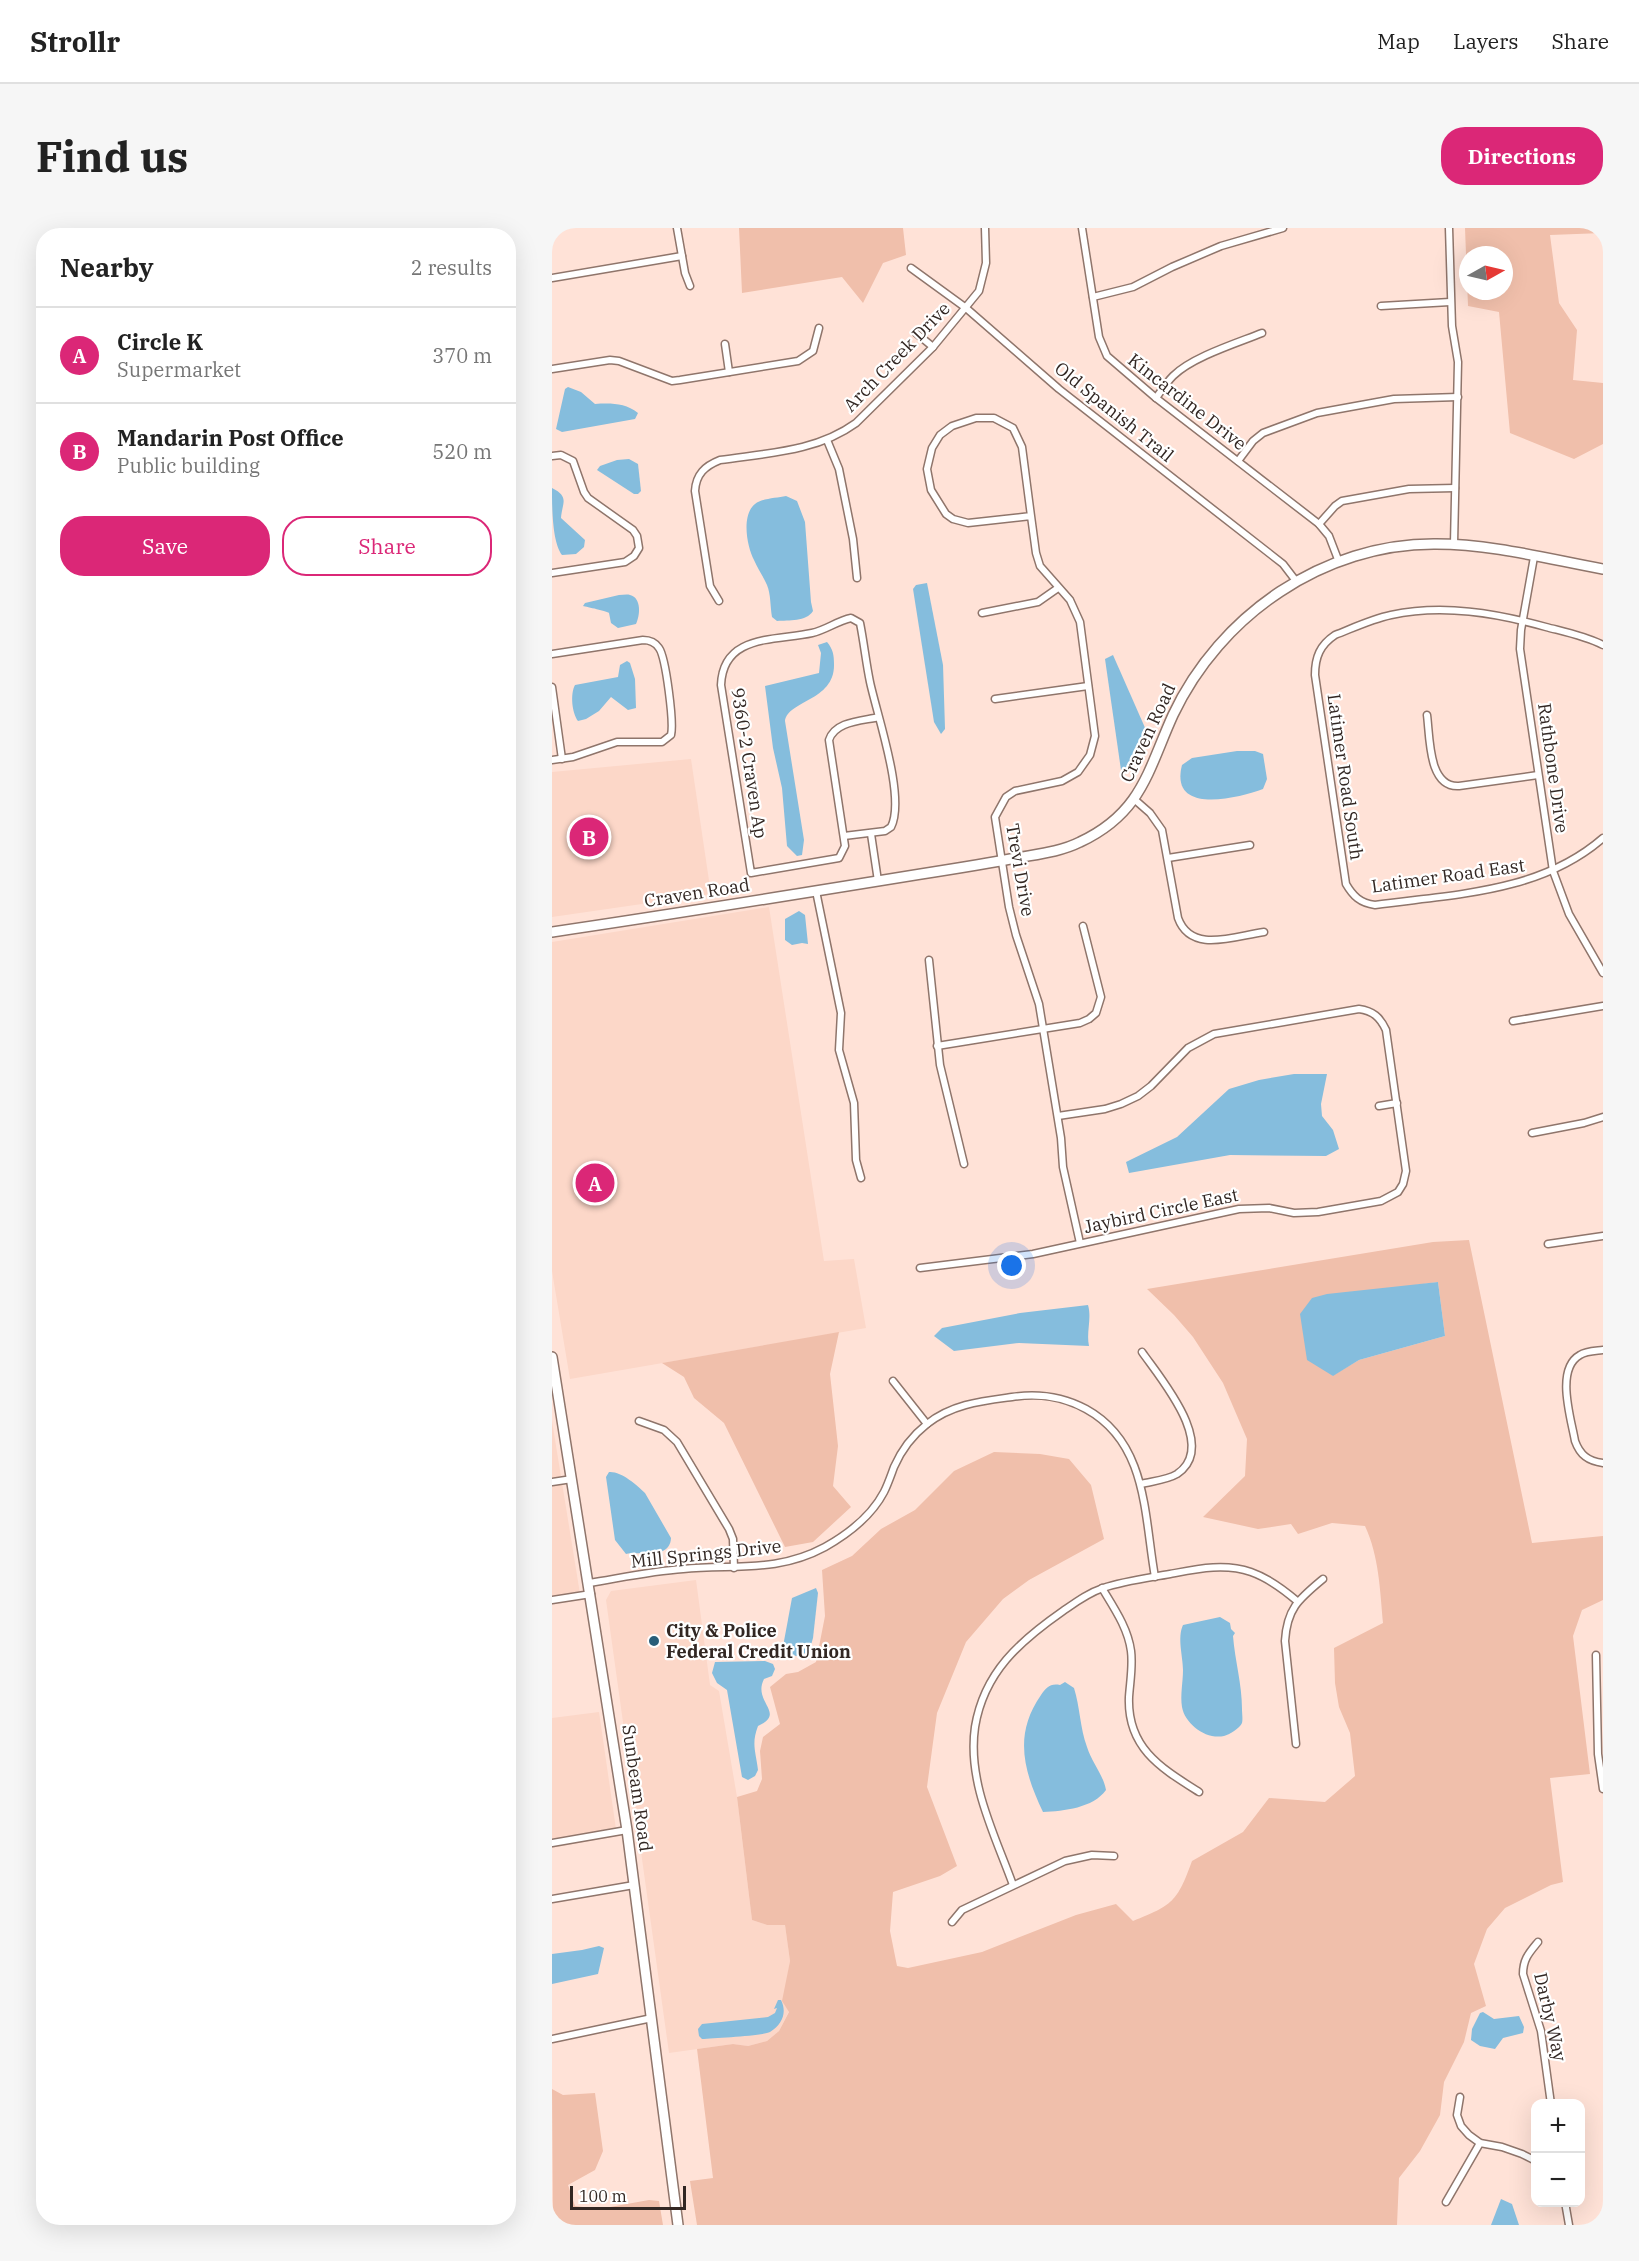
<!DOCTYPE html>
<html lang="en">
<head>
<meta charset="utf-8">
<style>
	:root { --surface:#fff; --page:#f6f6f6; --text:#222; --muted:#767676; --line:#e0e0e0; --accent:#db2777 }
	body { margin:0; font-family:"IBM Plex Serif",serif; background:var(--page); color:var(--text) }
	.controls { position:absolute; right:18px; bottom:18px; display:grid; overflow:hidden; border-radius:12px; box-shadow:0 6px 24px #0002 }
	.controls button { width:54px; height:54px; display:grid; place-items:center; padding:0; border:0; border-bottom:2px solid var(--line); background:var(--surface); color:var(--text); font:30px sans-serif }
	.compass { position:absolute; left:907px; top:18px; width:54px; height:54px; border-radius:50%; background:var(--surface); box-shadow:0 6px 24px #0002; rotate:82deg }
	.scale { position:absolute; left:18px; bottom:15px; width:116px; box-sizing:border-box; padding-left:6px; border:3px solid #322723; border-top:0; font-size:16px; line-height:21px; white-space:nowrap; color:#322723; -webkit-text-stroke:4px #fff; paint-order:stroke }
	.you { position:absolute; left:460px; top:1038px; width:21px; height:21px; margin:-15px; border:4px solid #fff; border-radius:50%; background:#1a73e8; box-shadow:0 0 0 9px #1a73e833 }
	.badge { display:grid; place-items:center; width:39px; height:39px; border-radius:50%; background:var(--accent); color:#fff; font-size:20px; font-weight:700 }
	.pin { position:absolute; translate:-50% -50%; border:3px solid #fff; box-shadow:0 2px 6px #0006 }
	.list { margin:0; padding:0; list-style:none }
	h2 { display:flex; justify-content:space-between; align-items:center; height:78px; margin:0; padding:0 24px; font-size:26px }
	h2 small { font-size:20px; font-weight:400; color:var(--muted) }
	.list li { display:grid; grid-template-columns:39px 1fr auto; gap:18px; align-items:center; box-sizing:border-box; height:96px; padding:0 24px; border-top:2px solid var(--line) }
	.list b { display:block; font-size:22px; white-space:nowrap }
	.list p { margin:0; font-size:20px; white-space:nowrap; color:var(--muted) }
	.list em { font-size:20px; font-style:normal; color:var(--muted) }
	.actions { display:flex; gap:12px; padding:18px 24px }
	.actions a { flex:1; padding:14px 0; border:2px solid var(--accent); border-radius:24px; text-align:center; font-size:21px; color:var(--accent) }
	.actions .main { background:var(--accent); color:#fff }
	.map { position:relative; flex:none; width:1051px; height:1997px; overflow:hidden; border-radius:24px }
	header { display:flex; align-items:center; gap:36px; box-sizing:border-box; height:84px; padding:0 30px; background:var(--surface); border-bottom:2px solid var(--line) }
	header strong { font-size:28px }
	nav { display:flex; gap:33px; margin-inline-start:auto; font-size:21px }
	.intro { display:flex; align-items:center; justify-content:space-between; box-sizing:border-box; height:144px; padding:0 36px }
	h1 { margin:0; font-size:42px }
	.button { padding:15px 27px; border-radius:24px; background:var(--accent); color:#fff; font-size:21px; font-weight:700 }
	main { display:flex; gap:36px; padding:0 36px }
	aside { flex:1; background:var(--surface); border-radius:24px; box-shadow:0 6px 24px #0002 }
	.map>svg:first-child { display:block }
</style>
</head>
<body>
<header>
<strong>Strollr</strong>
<nav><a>Map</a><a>Layers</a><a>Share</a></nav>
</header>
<div class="intro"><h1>Find us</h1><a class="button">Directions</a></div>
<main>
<aside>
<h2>Nearby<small>2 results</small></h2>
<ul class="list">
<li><span class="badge">A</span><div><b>Circle K</b><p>Supermarket</p></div><em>370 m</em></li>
<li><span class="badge">B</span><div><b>Mandarin Post Office</b><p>Public building</p></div><em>520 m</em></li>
</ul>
<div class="actions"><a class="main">Save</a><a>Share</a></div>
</aside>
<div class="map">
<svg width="1051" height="1997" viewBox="0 0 1051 1997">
	<rect width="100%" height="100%" fill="#ffe2d7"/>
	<g fill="#fcd7c8">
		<path d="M139,531L159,666L0,689V544Z"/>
		<path d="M217,679L272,1033L302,1031L314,1100L18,1151L0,1043V714Z"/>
		<path d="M0,1193L29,1372L0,1375Z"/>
		<path d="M144,1352L158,1457L167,1463L185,1569L200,1692L215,1697H233L238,1733L231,1773L237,1783L227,1803L215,1813L196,1818L181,1816L117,1825L54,1372L59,1363Z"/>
		<path d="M47,1484L65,1608L0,1620V1490Z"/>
	</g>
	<g fill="#f0bfab" fill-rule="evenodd">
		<path d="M187,0H351L354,27L331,35L311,75L290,49L190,65Z"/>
		<path d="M913,0H1051V5L998,7L1007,75L1025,102L1021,152L1051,155V216L1022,231L958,205L947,84L916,78ZM916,27H952V63H916Z"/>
		<path d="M917,1012L980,1315L1051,1308V1372L1030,1382L1021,1408L1038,1546L998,1550L1011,1654L999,1657L953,1680L935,1701L922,1736L934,1778L919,1785L912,1814L892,1854L888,1887L868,1923L847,1950L845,1997H145L138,1953L161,1950L145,1821L181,1816L196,1818L215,1813L227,1803L237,1784L230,1773L238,1733L233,1697H215L200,1692L185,1569L205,1563L210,1551L208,1523L211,1509L228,1496L218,1459L234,1446L246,1444L264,1434L273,1388L270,1342L300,1328L329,1301L363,1282L402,1243L442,1224L488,1226L517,1231L539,1257L552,1311L477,1352L451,1371L414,1414L385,1485L375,1559L405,1638L388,1648L341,1664L338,1703L345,1738L356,1740L430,1724L524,1687L564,1676L581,1693C621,1677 625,1674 640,1633L691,1604L717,1570L773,1574L803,1548L798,1505L787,1479L783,1455L782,1420L831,1395C828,1362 827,1328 813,1298L780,1295L746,1306L739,1296L706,1301L651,1289L693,1248L695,1211L671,1155L641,1109L622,1087L595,1061L881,1014ZM886,1054L893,1108L807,1132L780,1148L834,1061Z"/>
		<path d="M287,1104L278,1146L286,1218L281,1258L299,1279L261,1314L233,1319L172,1195L142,1170L132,1149L110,1135Z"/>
		<path d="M0,1861L11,1867L43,1865L51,1923L43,1942L16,1957L23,1978L47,1981L97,1972L107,1973L111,1997H1Z"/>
	</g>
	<g fill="#85bddd">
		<path d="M16,159L29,164L43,176C59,175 73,175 86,185L83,191L10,204L4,201L13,161Z"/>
		<path d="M77,231L86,236L89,263L86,266H82L45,242L48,238L65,232Z"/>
		<path d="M0,260C18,269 10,275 9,290L33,312L32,319L24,326L10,327C0,314 0,278 0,260Z"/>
		<path d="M234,268L245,273L253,294L259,374L261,383C254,394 237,392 225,393L220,389C218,378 219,367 215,357C211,348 206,341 202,332C195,319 189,287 203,276C211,270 225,270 234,268Z"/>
		<path d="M375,355L391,437L393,501L389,506L382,494L361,361L364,357Z"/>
		<path d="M67,367C71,367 75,366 78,367C90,370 88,388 84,396L66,400L59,395L57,385C55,383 35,379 31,378L33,375Z"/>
		<path d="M275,414C281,421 282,427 282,436C283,473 236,472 233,493L252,612L250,627L245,628L235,618L230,560L221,520L213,458L267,445L269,425L266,417Z"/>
		<path d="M561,427L594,502L578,543L569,542L553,431Z"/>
		<path d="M75,433L78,435L83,451L84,480L76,482L59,469L47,483L34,491L26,493C20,485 18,466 23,457L66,449L68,437Z"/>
		<path d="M685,523H703L711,526L715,551L711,561C686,570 617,588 630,537L640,530Z"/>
		<path d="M247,683L253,687L256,716L250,715L240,717L233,712V691Z"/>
		<path d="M742,846H775L769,876L770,888L781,902L787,921L774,928L678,927L577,945L574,934L625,909L677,861L707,852Z"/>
		<path d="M886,1054L893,1108L807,1132L781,1148L755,1132L748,1086L760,1070L775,1066Z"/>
		<path d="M536,1077C540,1091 534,1104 537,1118L467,1115L402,1123L382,1108L390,1100L468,1085Z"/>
		<path d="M57,1244C69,1243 85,1257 93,1265L119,1310C118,1332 88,1323 74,1326L63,1312L54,1249Z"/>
		<path d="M264,1360L266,1365L261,1410L257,1424L244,1428L233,1424L232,1413L240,1370Z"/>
		<path d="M668,1389L678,1395L679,1401L683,1405L681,1408C683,1433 690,1456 690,1481C690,1485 691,1492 690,1495C688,1500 677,1507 672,1508C654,1512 633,1496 630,1479C628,1467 631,1454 631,1442C631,1428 625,1410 631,1397Z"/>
		<path d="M213,1433L221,1436L223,1441L220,1448L212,1451C200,1474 235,1485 206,1498C199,1516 204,1524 206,1542L203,1548L196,1552L190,1549L175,1462L165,1455L160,1445L163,1434Z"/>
		<path d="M513,1454L522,1460C528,1479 528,1500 535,1519C540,1535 551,1546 554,1562C541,1580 512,1583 491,1584C472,1544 461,1507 489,1467C494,1460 498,1455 508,1457Z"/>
		<path d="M47,1718L52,1720L46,1746L0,1756V1726L30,1722Z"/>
		<path d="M226,1772H229C235,1784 231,1796 218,1804C210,1808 162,1810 150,1811L147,1808L146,1801L150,1796L216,1789L223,1785L225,1780L222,1781Z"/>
		<path d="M931,1784L942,1791L967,1788L972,1799L971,1805L951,1810L943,1821L928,1818L919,1812L920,1801L928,1785Z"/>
		<path d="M949,1971L960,1976L967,1997H939Z"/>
	</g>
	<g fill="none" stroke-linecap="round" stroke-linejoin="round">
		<g stroke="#8f756b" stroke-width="9">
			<g id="street">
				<path d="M125,0L133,45L138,58"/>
				<path d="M530,0L547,109L555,128L604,170L767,296L777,308L787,334"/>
				<path d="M897,0L900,98L906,134L902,316"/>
				<path d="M359,40L414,80L507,161L731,336L744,353"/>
				<path d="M0,50L130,28"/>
				<path d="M541,69L581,59L620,39L669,18L731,0"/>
				<path d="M829,78L898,74"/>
				<path d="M364,105L381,119"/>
				<path d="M173,116L177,144"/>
				<path d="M0,141L58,132L67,133L120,153L128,152L246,133L261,123L267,100"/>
				<path d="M604,170C609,163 615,154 621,148C640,129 685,115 710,105"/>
				<path d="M275,212L287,241L301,311L305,350"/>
				<path d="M0,228L9,227L21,233L32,264L36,270L81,302L85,308L87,320L82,328L73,334L0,345"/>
				<path d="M686,233L701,213L711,205L765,185L842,171L906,169"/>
				<path d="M479,288L416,295L401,291L394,286L379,262L375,241L380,220L388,207L400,198L424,190H442L461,200L470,219L479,288L484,325L488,338L518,372L528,394L543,508L538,527L526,544L510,553L463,563L454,569L443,589L457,679L464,707L487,776L509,910L511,939L528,1015"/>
				<path d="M767,296L783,278L790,273L857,261L903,260"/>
				<path d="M982,329L969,402L968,421L1001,643L1017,686L1051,745"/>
				<path d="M167,373L158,358L143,263C144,246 153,238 168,232C215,225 264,224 304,195L381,119L427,63L434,35L433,0"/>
				<path d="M430,385L486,374L506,360"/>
				<path d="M1051,417C1033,408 1013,404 994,399C944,385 891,376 839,387C820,391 801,400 783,407C768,417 763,429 763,447L794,656C801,668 808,675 823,677C902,666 988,665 1051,610"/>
				<path d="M0,426L91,412C98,412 103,414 107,420C114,430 122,495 119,507L110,514H65L21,529L0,532"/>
				<path d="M0,459L10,531"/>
				<path d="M443,471L536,458"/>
				<path d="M875,487C878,509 876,560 907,558L986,547"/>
				<path d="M582,571L598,585L610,602L626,690C639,726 682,708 712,704"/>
				<path d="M319,606L326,653"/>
				<path d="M292,608L333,603L339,599C354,570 325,487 318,454C314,435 312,415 308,395L299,390C285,393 274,402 260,405C223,413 171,406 169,457L199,645L287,630L293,618L277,512C283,493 310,493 327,489"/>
				<path d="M616,630L698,617"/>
				<path d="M264,663L289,785L287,822L302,875L304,932L309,950"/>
				<path d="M377,732L388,837L412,936"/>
				<path d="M961,793L1051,778"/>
				<path d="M385,818L528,795L537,791L544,785L549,769L531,698"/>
				<path d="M827,878L845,875"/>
				<path d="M980,905L1032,895L1051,889"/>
				<path d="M996,1016L1051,1008"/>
				<path d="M368,1040L481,1026L687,981L717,980L742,985L766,984L829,973L846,964L851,956L854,943L834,802C828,789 821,783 807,781L662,806L636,820L599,858L586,868L569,876L553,881L506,888"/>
				<path d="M1051,1122C1043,1123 1034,1123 1028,1127C1003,1141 1019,1190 1023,1213C1028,1227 1036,1233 1051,1235"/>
				<path d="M341,1153L375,1196"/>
				<path d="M87,1193L112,1202L125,1214L177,1301L181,1311L182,1340"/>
				<path d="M0,1254L20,1251"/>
				<path d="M589,1256C601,1253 615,1252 625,1246C667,1218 608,1150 590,1124"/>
				<path d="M37,1355C68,1350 100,1343 131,1341C182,1336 225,1345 273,1319C296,1306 320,1287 332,1264C336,1256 339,1247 342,1239C349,1223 361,1207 375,1196C400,1176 430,1173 460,1169C487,1165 510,1168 534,1181C596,1215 592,1288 603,1349"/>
				<path d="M550,1360C562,1380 576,1400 579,1423C581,1438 578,1454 577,1469C575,1520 609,1540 647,1564"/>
				<path d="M0,1372L39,1366"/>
				<path d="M1044,1427L1046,1526L1051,1561"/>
				<path d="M744,1516L733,1413C735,1380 747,1371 771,1351"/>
				<path d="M0,1615L75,1602"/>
				<path d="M461,1657C443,1607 415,1554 423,1499C432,1444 468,1413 511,1383C524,1374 536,1365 551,1360C572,1353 596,1350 618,1346C645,1341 672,1335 699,1344C716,1350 731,1361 745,1373"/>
				<path d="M0,1671L82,1657"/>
				<path d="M400,1694L410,1682L513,1633L540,1627L562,1628"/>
				<path d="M986,1714C977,1725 971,1731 971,1746L989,1803L999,1876"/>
				<path d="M0,1811L100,1790"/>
				<path d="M908,1869L905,1887L909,1898L917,1907L928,1915L950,1919L970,1926L984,1933"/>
				<path d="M894,1974L928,1915"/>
				<path d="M1013,1974L1017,1997"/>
			</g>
		</g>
		<g stroke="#8f756b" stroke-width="12">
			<g id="secondary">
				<path d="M0,704C123,686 246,666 369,646C401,641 433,636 464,630C486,626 508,624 528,614C590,585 596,542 621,487C668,387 772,315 884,316C940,316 996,331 1051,341"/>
				<path d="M0,1129L75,1602L126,1997"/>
			</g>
		</g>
		<use href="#street" stroke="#fff" stroke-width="6"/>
		<use href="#secondary" stroke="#fff" stroke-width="9"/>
	</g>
	<circle fill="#285e79" stroke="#fff" stroke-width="2" cx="102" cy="1413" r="6"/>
	<g text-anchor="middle" stroke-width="4.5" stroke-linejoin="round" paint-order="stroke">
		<g font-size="18" fill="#322723" stroke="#fff">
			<text transform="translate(345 129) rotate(-46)" y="6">Arch Creek Drive</text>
			<text transform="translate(635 174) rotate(38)" y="6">Kincardine Drive</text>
			<text transform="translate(562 184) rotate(39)" y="6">Old Spanish Trail</text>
			<text transform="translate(596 505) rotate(-65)" y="6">Craven Road</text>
			<text transform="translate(197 535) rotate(81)" y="6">9360-2 Craven Ap</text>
			<text transform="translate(1001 540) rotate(82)" y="6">Rathbone Drive</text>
			<text transform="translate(793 549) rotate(82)" y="6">Latimer Road South</text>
			<text transform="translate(468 642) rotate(80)" y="6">Trevi Drive</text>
			<text transform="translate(896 648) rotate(-8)" y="6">Latimer Road East</text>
			<text transform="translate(145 665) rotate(-9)" y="6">Craven Road</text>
			<text transform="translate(609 983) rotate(-12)" y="6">Jaybird Circle East</text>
			<text transform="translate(154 1326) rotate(-6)" y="6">Mill Springs Drive</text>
			<text transform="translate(85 1560) rotate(82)" y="6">Sunbeam Road</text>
			<text transform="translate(998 1789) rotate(77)" y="6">Darby Way</text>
		</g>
		<g font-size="18" font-weight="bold" fill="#322723" stroke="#fff" text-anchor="start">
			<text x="114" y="1409">City &amp; Police<tspan x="114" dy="21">Federal Credit Union</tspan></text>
		</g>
	</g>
</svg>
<div class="controls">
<button>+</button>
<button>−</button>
</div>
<svg class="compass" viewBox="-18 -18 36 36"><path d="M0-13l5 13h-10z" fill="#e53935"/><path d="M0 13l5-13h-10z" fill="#767676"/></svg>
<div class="scale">100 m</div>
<div class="you"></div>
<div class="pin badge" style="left:43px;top:955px">A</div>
<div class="pin badge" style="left:37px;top:609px">B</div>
</div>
</main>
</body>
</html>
